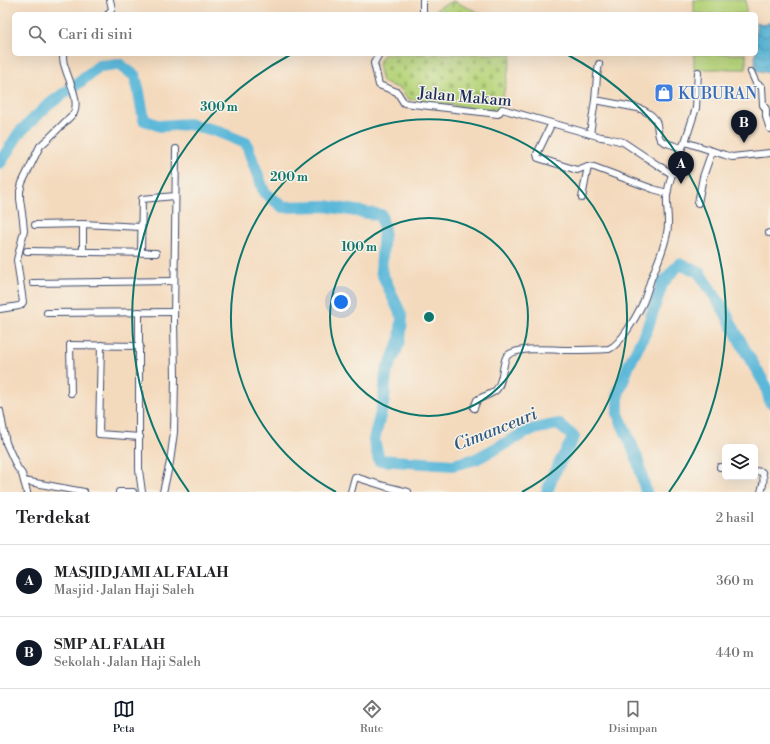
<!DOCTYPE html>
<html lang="id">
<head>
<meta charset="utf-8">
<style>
	:root { --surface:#fff; --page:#f2f2f2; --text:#202124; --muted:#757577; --line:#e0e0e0; --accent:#111827 }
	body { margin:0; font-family:"Libre Bodoni",serif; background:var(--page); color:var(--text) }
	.controls { position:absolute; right:12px; bottom:12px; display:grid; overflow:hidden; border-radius:6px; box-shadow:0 4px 16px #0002 }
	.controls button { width:36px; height:36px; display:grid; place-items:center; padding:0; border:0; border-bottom:1px solid var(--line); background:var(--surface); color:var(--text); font:20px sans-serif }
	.you { position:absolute; left:341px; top:302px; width:14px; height:14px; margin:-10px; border:3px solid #fff; border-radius:50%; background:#1a73e8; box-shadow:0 0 0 6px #1a73e833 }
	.badge { display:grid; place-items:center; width:26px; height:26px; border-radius:50%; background:var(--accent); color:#fff; font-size:13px; font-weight:700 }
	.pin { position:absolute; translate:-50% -33px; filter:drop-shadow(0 1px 2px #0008) }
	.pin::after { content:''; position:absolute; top:21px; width:14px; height:12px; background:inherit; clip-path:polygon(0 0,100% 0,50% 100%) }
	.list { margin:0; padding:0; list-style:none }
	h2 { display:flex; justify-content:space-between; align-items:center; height:52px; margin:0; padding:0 16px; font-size:17px }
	h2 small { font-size:13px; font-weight:400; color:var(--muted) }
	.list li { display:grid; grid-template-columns:26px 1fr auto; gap:12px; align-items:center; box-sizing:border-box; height:72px; padding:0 16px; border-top:1px solid var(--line) }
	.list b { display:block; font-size:15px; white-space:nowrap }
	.list p { margin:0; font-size:13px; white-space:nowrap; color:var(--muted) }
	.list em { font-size:13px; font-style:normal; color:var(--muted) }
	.icon { flex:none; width:22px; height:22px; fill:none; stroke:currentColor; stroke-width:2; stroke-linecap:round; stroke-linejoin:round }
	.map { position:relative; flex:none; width:770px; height:492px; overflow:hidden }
	.search { position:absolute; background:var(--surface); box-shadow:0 4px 16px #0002; left:12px; right:12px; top:12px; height:44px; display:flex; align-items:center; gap:10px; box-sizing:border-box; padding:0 14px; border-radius:6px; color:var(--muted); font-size:15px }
	.sheet { height:196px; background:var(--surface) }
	nav { display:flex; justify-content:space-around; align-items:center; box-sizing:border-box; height:56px; border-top:1px solid var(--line); background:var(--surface); font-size:11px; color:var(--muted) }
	nav a { display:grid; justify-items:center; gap:2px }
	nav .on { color:var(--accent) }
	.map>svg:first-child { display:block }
</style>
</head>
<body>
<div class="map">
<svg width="770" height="492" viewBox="0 0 770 492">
	<defs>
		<pattern id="cemetery-stones" width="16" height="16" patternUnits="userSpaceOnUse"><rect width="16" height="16" fill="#b7d57b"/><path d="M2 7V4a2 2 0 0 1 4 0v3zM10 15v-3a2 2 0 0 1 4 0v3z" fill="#9db76d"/></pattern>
		<pattern id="water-waves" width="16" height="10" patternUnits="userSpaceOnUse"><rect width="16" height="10" fill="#5bb8d9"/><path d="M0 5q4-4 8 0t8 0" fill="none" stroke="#4a96b3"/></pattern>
	</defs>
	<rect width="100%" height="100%" fill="#f7f3e8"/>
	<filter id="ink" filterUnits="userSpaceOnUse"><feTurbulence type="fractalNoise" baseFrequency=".025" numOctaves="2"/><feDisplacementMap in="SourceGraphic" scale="8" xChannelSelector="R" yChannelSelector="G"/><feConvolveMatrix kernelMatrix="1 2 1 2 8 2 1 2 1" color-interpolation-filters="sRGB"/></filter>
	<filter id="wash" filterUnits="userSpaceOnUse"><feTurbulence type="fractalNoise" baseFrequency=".012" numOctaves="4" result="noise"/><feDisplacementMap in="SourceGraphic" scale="16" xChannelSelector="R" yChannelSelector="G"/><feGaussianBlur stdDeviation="0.9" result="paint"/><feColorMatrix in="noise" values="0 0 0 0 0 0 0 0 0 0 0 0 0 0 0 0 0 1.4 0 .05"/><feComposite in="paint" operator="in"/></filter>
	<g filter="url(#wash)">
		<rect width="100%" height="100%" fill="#f4dabd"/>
		<g fill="url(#cemetery-stones)" stroke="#69826c">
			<path d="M453,1L482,14H431L440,7Z"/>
			<path d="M384,54H512L502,101L497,111L408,99L401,89L382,82L378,64Z"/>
		</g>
		<g fill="#b7d57b" stroke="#69826c">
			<rect x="694" y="0" width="52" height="14"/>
			<rect x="694" y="54" width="52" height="15"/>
		</g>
		<path fill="url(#water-waves)" stroke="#3b749c" d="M756,22L765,25L769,22L770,23V73L756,70L755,54H756Z"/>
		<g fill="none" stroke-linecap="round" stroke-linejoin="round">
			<g stroke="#5bb8d9" stroke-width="12">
				<path d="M0,163L19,133L48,105L80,82L99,66L119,64L135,76L139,92L144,120L160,126L188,124L214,130L246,143L264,192L283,207L325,206L381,215L384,230L381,271L402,317L400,341L386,373L384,400L374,440L379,460L453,465L476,459L530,430L558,424L574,437L553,475L547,492"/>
				<path d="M646,492L637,458L618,414V394L629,365L647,329L662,284L679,264L698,271L724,310L746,352L766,386L770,402"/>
			</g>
		</g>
	</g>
	<g filter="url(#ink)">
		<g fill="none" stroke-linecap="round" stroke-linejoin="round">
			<g stroke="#3c496c" stroke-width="8">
				<g id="minor">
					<path d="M423,0V14"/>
					<path d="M108,14L112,9L110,0"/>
					<path d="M379,54L374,63L379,85L397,92L404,103L498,114L502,109L601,137L608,138L623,142L659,166L672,174"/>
					<path d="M599,64L597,76L595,100L638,108C644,110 653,115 656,121C659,127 656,134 661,140C664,143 676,146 682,148"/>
					<path d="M751,72L756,83L762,87L763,105L766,109V117L770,129"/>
					<path d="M550,127L537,154L538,158L577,170L588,166L594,167L653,189L667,193"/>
					<path d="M590,134L595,100"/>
					<path d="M685,142L696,108L698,72"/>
					<path d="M582,198L588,166"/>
					<path d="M698,203L703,177L712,151"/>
					<path d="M83,224V252"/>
					<path d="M35,225L83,224L141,227"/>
					<path d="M769,233H770"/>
					<path d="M27,251L156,253"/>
					<path d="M141,252L142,199L175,196"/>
					<path d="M33,283L174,281"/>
					<path d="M0,309L19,306L21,305L23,302L17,260L24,231L23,220L20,199V191L22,183L40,146L49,138L74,113C80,100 68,79 65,67C63,63 63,58 63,54"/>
					<path d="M139,312V470L142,492"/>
					<path d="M47,313L174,312"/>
					<path d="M101,345L99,434L140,437"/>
					<path d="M71,393L70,345L140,346"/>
					<path d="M474,408L477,400C483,396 491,395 496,390C504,382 502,359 508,355C521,346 550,350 565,350C580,350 594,350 609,349C621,344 636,317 642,305C646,297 648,288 651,279C657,264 664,249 667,233C670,221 666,208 667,196C669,179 677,159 684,143L685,142L725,155L732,157L770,153"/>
					<path d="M0,411L6,443L17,467L22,474L27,492"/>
					<path d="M720,467H725"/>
					<path d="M755,471L762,472C765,478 763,486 761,492"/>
					<path d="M24,481L84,492"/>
					<path d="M119,492H133"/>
					<path d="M163,492L170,462L174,432L175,377L174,321L176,149"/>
					<path d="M351,492L355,477L384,486L408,492"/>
				</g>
			</g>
			<use href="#minor" stroke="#fff" stroke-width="6"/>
		</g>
	</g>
	<g fill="none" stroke="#0f766e" stroke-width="2">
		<circle cx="429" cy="317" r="99"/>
		<path d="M336 492A198 198 0 1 1 522 492"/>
		<path d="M189 492A297 297 0 0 1 290 55M568 55A297 297 0 0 1 669 492"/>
	</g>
	<defs>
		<g id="shop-square" transform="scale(1)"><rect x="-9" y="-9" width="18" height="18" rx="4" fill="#3f7fe0" stroke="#f7f3e8"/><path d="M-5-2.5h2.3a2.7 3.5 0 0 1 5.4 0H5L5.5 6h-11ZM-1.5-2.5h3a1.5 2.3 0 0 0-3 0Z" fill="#fff"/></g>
	</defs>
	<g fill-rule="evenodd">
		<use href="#shop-square" x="664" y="93"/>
	</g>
	<g text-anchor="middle" stroke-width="3" stroke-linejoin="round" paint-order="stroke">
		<g font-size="16" fill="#366cbe" stroke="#f7f3e8" text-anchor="start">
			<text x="678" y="99">KUBURAN</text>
		</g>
		<g font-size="16" fill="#1b2f5e" stroke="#f7f3e8">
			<text transform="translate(465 96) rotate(5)" y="6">Jalan Makam</text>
		</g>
		<g font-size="17" font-style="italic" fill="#2e5883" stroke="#f7f3e8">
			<text transform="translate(495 429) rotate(-22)" y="6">Cimanceuri</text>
		</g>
	</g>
	<circle cx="429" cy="317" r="6" fill="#0f766e" stroke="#f7f3e8" stroke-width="2"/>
	<g font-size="12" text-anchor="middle" font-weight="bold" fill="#0f766e" stroke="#f7f3e8" stroke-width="3" stroke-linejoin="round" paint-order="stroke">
		<text x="219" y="111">300 m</text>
		<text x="289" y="181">200 m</text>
		<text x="359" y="251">100 m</text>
	</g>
</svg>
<div class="controls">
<button><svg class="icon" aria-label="layers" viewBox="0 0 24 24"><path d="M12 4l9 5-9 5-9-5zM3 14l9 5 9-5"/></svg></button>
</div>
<div class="you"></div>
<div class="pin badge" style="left:681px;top:184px">A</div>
<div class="pin badge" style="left:744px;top:143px">B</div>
<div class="search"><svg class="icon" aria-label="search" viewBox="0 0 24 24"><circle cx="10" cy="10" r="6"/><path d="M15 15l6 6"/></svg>Cari di sini</div>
</div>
<section class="sheet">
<h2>Terdekat<small>2 hasil</small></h2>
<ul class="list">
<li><span class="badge">A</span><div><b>MASJID JAMI AL FALAH</b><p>Masjid · Jalan Haji Saleh</p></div><em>360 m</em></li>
<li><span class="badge">B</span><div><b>SMP AL FALAH</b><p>Sekolah · Jalan Haji Saleh</p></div><em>440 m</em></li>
</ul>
</section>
<nav>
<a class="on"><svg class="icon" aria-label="map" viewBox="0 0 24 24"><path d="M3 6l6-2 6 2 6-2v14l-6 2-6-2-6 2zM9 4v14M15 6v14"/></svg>Peta</a>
<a><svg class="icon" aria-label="directions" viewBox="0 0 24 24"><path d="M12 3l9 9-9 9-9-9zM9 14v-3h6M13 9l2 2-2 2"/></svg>Rute</a>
<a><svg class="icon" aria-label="saved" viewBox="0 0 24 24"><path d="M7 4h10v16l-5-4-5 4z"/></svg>Disimpan</a>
</nav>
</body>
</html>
